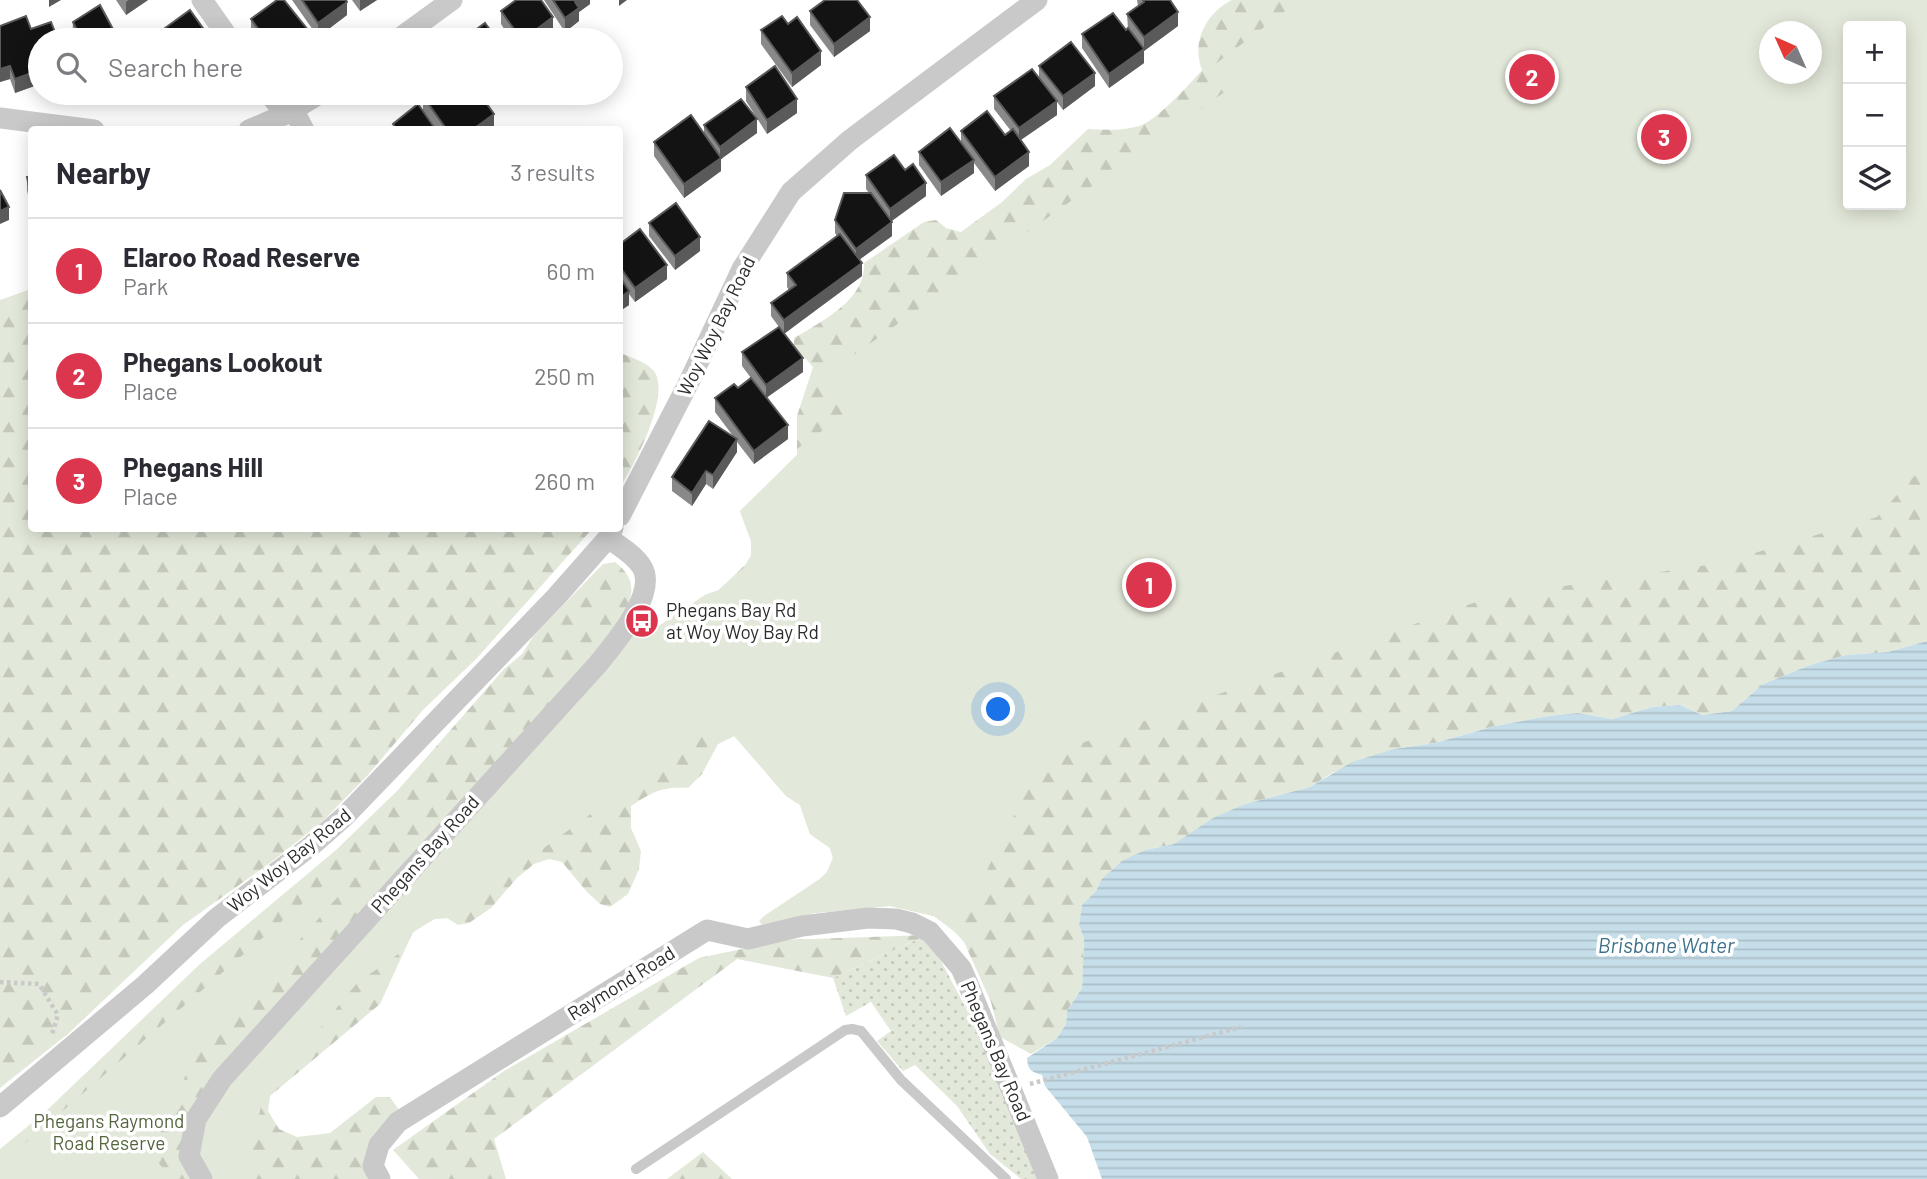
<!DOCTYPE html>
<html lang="en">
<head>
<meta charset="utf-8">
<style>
	:root { --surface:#fff; --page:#f7f7f7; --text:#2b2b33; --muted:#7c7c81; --line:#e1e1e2; --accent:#dc354e }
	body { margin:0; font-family:Barlow,sans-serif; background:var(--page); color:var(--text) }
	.controls { position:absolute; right:21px; top:21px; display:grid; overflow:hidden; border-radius:7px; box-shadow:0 4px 18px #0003 }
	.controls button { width:63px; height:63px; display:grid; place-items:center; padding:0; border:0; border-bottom:2px solid var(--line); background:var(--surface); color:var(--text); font:35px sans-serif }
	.compass { position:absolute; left:1759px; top:21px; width:63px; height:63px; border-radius:50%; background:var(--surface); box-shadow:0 4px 18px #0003; rotate:315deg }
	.you { position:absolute; left:999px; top:710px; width:24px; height:24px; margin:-18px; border:5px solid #fff; border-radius:50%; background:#1a73e8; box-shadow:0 0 0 10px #1a73e833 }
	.badge { display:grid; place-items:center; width:46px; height:46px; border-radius:50%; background:var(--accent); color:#fff; font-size:23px; font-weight:700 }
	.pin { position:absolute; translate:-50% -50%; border:4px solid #fff; box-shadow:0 2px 7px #0006 }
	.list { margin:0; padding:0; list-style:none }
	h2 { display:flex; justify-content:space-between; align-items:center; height:91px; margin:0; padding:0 28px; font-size:30px }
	h2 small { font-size:23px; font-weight:400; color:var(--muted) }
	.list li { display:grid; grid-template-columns:46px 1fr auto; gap:21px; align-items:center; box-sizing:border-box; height:105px; padding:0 28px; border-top:2px solid var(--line) }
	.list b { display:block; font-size:26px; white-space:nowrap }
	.list p { margin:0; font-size:23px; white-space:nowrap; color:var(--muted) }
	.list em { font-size:23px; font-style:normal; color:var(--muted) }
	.icon { flex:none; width:38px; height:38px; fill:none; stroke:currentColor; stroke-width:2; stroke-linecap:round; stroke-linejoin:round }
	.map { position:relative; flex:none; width:1927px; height:1179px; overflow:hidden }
	.search { position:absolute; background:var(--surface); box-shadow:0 4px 18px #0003; left:28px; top:28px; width:595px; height:77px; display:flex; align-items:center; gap:18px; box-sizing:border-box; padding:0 24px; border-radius:38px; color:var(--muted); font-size:26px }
	.panel { position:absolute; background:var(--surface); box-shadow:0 4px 18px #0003; left:28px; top:126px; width:595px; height:406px; border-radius:7px }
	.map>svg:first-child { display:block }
</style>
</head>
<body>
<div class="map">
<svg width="1927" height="1179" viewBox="0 0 1927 1179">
	<defs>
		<pattern id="grass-dots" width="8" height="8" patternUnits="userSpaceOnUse" patternTransform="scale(1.75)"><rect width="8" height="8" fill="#e3e9da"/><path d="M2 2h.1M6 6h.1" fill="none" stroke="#c3c8bb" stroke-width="1.8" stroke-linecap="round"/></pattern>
		<pattern id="forest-firs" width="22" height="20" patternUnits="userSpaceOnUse" patternTransform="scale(1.75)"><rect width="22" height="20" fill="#e3e9da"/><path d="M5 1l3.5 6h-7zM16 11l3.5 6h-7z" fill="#c3c8bb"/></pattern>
		<pattern id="water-rules" width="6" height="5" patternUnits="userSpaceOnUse" patternTransform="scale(1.75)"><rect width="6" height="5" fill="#c6dee9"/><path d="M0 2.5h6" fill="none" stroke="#aabfc8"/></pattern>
	</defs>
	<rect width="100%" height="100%" fill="#fff"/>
	<path fill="url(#grass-dots)" d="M927,935L983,1040L1037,1179H1021L990,1154L957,1106L915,1065L903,1071L877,1041L891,1031L871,1002L846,1016L833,978Z"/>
	<g fill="url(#forest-firs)" fill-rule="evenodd">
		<path d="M1232,0H1927V641L1888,652L1846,655L1810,665L1763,684L1732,711L1702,715L1680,705L1652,707L1612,719L1578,713L1548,716L1495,726L1435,743L1394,749L1332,773L1310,787L1245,804L1174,844L1145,850L1101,880L1096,891L1082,906L1079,925L1084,939L1082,988L1067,1011L1066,1024L1057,1038L1031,1054L1000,1037L991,1002L964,942L953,930L934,916L890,906L814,913L762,925L759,921L763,917L820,879L827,872L833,858L830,848L810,834L800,805L786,796L746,748L734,736L718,744L702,774L688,788C662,786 652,792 631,806V828L641,851L639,869L628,894L610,907L600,904L587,892L562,862L549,859L534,864L517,878L491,908L469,923L458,925L447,918L434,919L413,932L380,1004L270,1096L268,1111L279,1129L297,1137L330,1133L376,1097H390L399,1110L368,1150L363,1167L368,1179H213L202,1124L625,641L646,627L656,628L705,595L719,590L745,565L752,554L751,541L740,511L797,455V416L813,367L794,346V338C822,321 866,300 864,263L924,222L936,220L946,228L961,232L1002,202L1026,179L1050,165L1088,129C1105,130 1123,131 1139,126C1155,122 1190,84 1202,70C1191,42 1206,13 1232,0ZM1848,26H1901V205H1848ZM1770,32H1812V74H1770Z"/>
		<path d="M31,289L32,528L592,529L478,657L423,710L368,775L322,822L270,863L183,925L69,1033L0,1088V300Z"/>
		<path d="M620,353C630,357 646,362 653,370C673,391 634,467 620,487Z"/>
		<path d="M615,562C638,580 633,595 623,619L193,1179H0V1149L44,1113L200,964L336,850L398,790L504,669L522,654L534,635L603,564Z"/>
		<path d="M927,935L833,978L737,959L494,1139L506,1179H419L393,1150L504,1071L699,958L784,940Z"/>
		<path d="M703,1152L732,1179H667Z"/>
	</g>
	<g fill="#e3e9da" fill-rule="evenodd">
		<path d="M1300,0H1927V462L1877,517L1721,563L1490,597L1043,757L956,933L934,916L890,906L814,913L770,924L764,916L820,879L827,872L833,858L830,848L810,834L800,805L786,796L734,736L718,744L707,730L447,918L434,919L413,932L404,950L357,983L262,1100L247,1179H213C180,1149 210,1112 228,1084L625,641L645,627L656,628L705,595L719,590L738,572L754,561L751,555V541L740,511L797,455V449L844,415L820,379L1233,86L1214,65ZM1848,26H1901V205H1848ZM1770,32H1812V74H1770Z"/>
		<path d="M430,793L192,1061L151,1154L172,1179H0V1165Z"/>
	</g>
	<path fill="url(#water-rules)" d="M1927,641V1179H1102L1087,1137L1045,1086L1042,1075C1031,1071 1028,1071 1027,1058L1057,1038L1066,1024L1067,1011L1082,988L1084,939L1079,925L1082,905L1096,891L1101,880L1122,861L1145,850L1174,844L1213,818L1245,804L1310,787L1352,762L1394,749L1435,743L1495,726L1548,716L1578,713L1612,719L1652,707L1680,705L1702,715L1732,711L1763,684L1810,665L1846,655L1888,652Z"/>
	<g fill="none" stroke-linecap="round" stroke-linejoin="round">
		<g stroke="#c9c9c9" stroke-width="4.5" stroke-dasharray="3.5 3.5" stroke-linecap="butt">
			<path d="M0,982L39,984L58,1015L52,1034"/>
			<path d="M1030,1084L1241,1027"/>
		</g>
		<path stroke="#c9c9c9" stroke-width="10" d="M636,1169L845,1030L852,1029L861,1031L901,1080L1006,1179"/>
		<g stroke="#c9c9c9" stroke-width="21">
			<path d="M202,0L230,40"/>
			<path d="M397,40L452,0"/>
			<path d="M268,93L286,114"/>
			<path d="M293,109L304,130"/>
			<path d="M0,118L94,130"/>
			<path d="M249,130L286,114L321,93"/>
			<path d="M620,516L689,382L742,269L791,192L850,140L1037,0"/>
			<path d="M0,1107L145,985L217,918L312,845L345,816L556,597L608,538L613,528"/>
			<path d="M202,1179L189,1156L196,1119L222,1079L598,664C614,644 658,594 642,567C634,554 619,546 608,538"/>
			<path d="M380,1179L373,1166L379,1145L398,1122L707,930L748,939L802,926L868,918L896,919L912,923L930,932L961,968L968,984L1048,1179"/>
		</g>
	</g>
	<g fill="#898989">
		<path d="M116,0H148L126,15Z"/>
		<path d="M292,0H346L347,15L318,37Z"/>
		<path d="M352,0H377L360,11Z"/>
		<path d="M544,0H590V4L579,12V21L565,32Z"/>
		<path d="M1137,0H1170L1178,26L1144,51V63L1109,88L1082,48V34L1126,30L1128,29L1127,14L1138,6Z"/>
		<path d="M501,11L553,31L540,40H462L510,38L501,24Z"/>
		<path d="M810,11L870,31L834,57L810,25Z"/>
		<path d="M251,19L312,40H256L251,33Z"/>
		<path d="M73,22L115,40H72Z"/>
		<path d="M0,26L31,29L40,40V84L15,93L10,79L0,82Z"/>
		<path d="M761,30L821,65L792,87L761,44Z"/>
		<path d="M1039,66L1095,86L1063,110L1057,102V115L1021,140L1029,166L995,191L974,163V173L941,196L919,165V152L961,142V131L1005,135L1011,131L994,109V96L1039,78Z"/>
		<path d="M746,87L797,113L767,134L746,101Z"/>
		<path d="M482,93H497L487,100Z"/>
		<path d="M423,96L494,127L491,130H437L423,110Z"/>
		<path d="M704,125L757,133L721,159V171L684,198L654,156V142L704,134Z"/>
		<path d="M866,175L926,196L892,221V236L859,260L862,276L784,333L803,372L766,398L788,439L754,464L737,442V452L713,489L706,484L692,506L672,491V477L733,436L715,412V398L738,388L751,378L742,366V352L779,327L771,316V303L789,290L787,287V273L837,236L835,233V220L869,193L866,189Z"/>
		<path d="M32,176V214L27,190V177Z"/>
		<path d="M649,223L700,251L675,270L649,236Z"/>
		<path d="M620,244L667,279L635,302L629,294V305L620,311Z"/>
	</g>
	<g fill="#5a5a5a">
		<path d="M49,0H61L49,7Z"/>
		<path d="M129,0H148L126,15V2Z"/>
		<path d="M360,0H377L360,11Z"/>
		<path d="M577,0H590V4L579,12V21L565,32V18Z"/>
		<path d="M619,0H627L619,6Z"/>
		<path d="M347,2V15L318,37V23Z"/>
		<path d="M1178,12V26L1144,51V63L1109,88V74L1144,50V37Z"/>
		<path d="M553,17V31L540,40H522Z"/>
		<path d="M870,17V31L834,57V44Z"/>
		<path d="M115,33V40H110V36Z"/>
		<path d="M312,35V40H304Z"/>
		<path d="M821,51V65L792,87V73Z"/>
		<path d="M10,66V79L0,82V69Z"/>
		<path d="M40,70V84L15,93V79Z"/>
		<path d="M1095,73V86L1063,110V96Z"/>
		<path d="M487,93H497L487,100Z"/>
		<path d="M797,99V113L767,134V120Z"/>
		<path d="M1057,101V115L1019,141V128Z"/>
		<path d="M494,114V127L491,130H472Z"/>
		<path d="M757,119V133L721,159V171L684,198V184L720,158V147Z"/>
		<path d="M1029,152V166L995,191V177Z"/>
		<path d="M974,160V173L941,196V182Z"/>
		<path d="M926,183V196L890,222V209Z"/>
		<path d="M9,207V220L0,224V211Z"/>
		<path d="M892,222V236L856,262V249Z"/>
		<path d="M700,237V251L675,270V256Z"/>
		<path d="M862,263V276L784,334V320Z"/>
		<path d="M667,265V279L635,302V288Z"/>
		<path d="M629,291V305L620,311V298Z"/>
		<path d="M803,358V372L766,398V385Z"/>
		<path d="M788,425V439L754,464V451Z"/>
		<path d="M737,439V452L713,489V475Z"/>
		<path d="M706,471V484L692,506V493Z"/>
	</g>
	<g fill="#131313" stroke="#5a5a5a" stroke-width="2">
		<path d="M277,0H284L312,35L304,40H266L251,19Z"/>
		<path d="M302,0H346L347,2L318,23Z"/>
		<path d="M516,0H541L553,17L522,40L501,11Z"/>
		<path d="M553,0H577L575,2L579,8L565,18Z"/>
		<path d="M825,0H857L870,17L834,44L810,11Z"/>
		<path d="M1143,0H1170L1178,12L1144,37L1127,14L1144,2Z"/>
		<path d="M100,5L115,33L110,36L112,40H75L72,33L77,30L73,22Z"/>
		<path d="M190,10L210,38L207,40H151L150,39Z"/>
		<path d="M1113,13L1126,30L1128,28L1144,49L1109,74L1082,34Z"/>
		<path d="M26,16L31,29L51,22L58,40H40V70L15,79L10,66L0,69V26Z"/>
		<path d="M782,16L788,24L797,17L821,51L792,73L761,30Z"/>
		<path d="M485,23L497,39L506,32L512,40H462Z"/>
		<path d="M1071,42L1095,73L1063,96L1039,66Z"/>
		<path d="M775,66L797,99L767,120L746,87Z"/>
		<path d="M1032,69L1057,101L1019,128L994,96Z"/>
		<path d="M428,93H479L494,114L472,130H447L423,96Z"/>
		<path d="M741,99L757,119L720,147L704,125Z"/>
		<path d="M418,104L436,130H397L393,124Z"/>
		<path d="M987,111L1005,135L1013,129L1029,152L995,177L961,131Z"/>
		<path d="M691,115L721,158L684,184L654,142Z"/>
		<path d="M950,128L974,160L941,182L919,152Z"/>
		<path d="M894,155L905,170L913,164L926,183L890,209L866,175Z"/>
		<path d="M32,176V200L27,177Z"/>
		<path d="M0,190L9,207L0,211Z"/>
		<path d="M844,193H871L892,222L856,249L835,220Z"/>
		<path d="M676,203L700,237L675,256L649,223Z"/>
		<path d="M640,229L667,265L635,288L620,267V244Z"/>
		<path d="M840,234L862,263L784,320L771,303L796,285L787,273Z"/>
		<path d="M620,277L629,291L620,298Z"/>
		<path d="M779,327L803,358L766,385L742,352Z"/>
		<path d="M751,378L788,425L754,451L715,398L734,384L738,388Z"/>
		<path d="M709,421L737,439L713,475L706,471L692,493L672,477Z"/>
	</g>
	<defs>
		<g id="bus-disc" transform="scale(1.75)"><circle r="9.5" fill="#dc354e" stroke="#fff"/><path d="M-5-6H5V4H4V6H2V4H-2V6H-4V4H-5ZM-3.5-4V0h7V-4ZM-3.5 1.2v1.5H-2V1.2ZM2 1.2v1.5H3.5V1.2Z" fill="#fff"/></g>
	</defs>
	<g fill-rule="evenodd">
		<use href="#bus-disc" x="642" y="621"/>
	</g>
	<g text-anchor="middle" stroke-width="7" stroke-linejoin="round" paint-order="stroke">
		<g font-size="19" fill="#2c2c2c" stroke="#fff">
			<text transform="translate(716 326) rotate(-64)" y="7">Woy Woy Bay Road</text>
			<text transform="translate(425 854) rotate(-48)" y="7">Phegans Bay Road</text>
			<text transform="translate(289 860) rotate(-39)" y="7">Woy Woy Bay Road</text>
			<text transform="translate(621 983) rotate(-32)" y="7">Raymond Road</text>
			<text transform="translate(996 1051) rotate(67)" y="7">Phegans Bay Road</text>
		</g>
		<g font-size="19" fill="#2c2c2c" stroke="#fff" text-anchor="start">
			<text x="666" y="617">Phegans Bay Rd<tspan x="666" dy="22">at Woy Woy Bay Rd</tspan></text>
		</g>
		<g font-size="19" fill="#53653c" stroke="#fff">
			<text x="109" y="1128">Phegans Raymond<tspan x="109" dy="22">Road Reserve</tspan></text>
		</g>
		<g font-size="21" font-style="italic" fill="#3f728a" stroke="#fff">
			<text x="1666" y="953">Brisbane Water</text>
		</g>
	</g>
</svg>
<div class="controls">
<button>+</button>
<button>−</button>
<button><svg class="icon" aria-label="layers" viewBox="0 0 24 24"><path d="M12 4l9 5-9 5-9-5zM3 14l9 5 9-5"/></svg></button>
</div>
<svg class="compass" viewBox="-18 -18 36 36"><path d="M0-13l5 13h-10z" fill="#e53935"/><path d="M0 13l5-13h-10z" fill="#7c7c81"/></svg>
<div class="you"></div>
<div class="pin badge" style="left:1149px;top:585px">1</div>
<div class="pin badge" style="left:1532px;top:77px">2</div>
<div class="pin badge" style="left:1664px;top:137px">3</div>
<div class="search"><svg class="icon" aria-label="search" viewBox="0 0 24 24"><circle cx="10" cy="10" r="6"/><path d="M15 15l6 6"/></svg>Search here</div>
<section class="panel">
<h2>Nearby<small>3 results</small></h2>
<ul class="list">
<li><span class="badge">1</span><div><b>Elaroo Road Reserve</b><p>Park</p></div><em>60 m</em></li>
<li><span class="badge">2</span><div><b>Phegans Lookout</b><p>Place</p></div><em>250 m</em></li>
<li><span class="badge">3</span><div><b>Phegans Hill</b><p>Place</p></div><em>260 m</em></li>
</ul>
</section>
</div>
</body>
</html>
